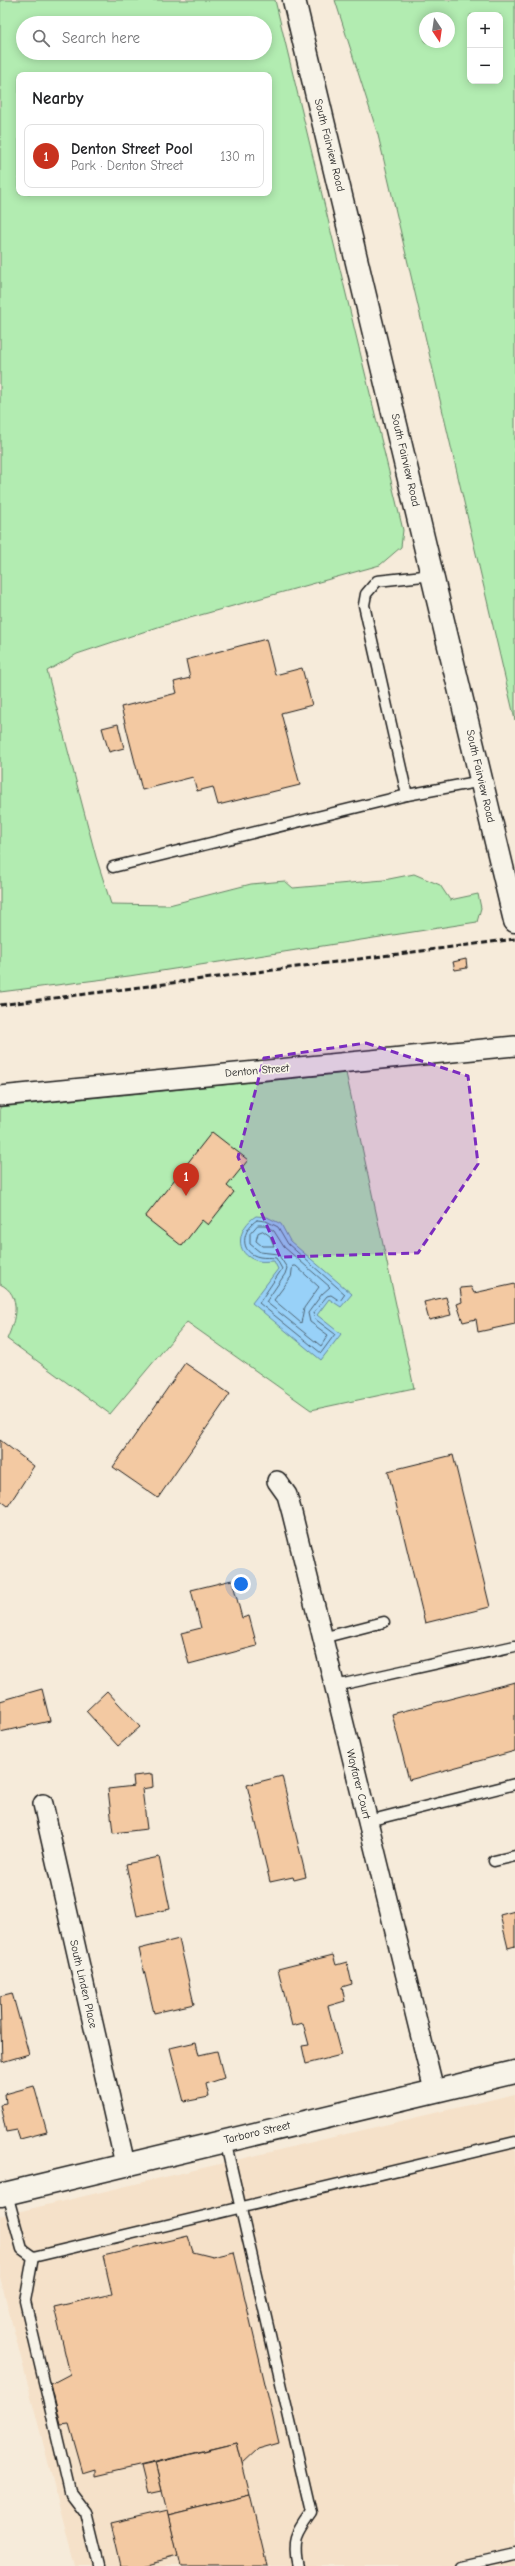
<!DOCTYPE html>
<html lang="en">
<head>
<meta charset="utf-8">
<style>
	:root { --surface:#fff; --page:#f2f2f2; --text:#202124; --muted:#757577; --line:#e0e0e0; --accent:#c8321e }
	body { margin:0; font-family:"Comic Neue",sans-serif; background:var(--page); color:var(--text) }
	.controls { position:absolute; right:12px; top:12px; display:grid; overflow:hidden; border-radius:8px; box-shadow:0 2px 10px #0003 }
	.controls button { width:36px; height:36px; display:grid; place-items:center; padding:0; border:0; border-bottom:1px solid var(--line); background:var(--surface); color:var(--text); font:20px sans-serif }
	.compass { position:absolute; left:419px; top:12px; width:36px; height:36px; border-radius:50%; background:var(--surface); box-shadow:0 2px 10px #0003; rotate:167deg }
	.you { position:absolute; left:241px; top:1584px; width:14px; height:14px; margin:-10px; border:3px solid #fff; border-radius:50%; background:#1a73e8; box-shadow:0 0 0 6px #1a73e833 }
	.badge { display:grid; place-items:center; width:26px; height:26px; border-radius:50%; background:var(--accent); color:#fff; font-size:13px; font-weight:700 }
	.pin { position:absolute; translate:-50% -33px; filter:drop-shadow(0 1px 2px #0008) }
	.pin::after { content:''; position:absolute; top:21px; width:14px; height:12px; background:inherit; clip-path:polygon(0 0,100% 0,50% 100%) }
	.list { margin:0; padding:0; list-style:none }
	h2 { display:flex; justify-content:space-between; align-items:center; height:52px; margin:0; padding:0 16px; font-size:17px }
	h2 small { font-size:13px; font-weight:400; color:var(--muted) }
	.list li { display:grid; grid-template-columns:26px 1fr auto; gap:12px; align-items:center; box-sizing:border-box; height:64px; margin:0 8px 8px; padding:0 8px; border:1px solid var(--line); border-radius:8px }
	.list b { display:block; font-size:15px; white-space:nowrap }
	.list p { margin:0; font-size:13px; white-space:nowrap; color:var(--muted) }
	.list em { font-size:13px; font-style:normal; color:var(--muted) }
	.icon { flex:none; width:22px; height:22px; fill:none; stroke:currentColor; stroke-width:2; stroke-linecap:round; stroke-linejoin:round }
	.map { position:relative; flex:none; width:515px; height:2566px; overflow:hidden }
	.search { position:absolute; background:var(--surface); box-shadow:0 2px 10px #0003; left:16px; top:16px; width:256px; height:44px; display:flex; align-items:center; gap:10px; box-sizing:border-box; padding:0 14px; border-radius:22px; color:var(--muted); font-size:15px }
	.panel { position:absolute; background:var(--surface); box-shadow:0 2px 10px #0003; left:16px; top:72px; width:256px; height:124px; border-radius:8px }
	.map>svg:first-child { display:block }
</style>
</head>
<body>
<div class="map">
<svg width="515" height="2566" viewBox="0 0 515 2566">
	<rect width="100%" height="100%" fill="#f6ebda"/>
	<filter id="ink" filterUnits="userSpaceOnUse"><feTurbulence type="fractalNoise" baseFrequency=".025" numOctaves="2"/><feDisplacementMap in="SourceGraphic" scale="8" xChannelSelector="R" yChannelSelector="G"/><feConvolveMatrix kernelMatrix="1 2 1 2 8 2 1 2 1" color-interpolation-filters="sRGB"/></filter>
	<g filter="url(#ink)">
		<path fill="#f5e1c9" d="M515,2094V2566H75L0,2277V2216Z"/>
		<g fill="#b2ecb1" stroke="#678466" fill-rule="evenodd">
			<path d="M0,0H275L403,530L401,547L380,565L161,626L77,654L47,671L96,857L111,904L169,905L251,884L285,881L293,888L384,880L414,874L440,885L450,900L478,894L481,908L477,922L129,976L0,992ZM23,23H265V53H23ZM19,75H269V193H19Z"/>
			<path d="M335,0H515V720L378,135ZM470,15H500V81H470ZM425,18H449V42H425Z"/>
			<path d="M346,1073L414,1388L311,1410L187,1322L110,1414L7,1339C15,1321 23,1295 0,1284V1107Z"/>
		</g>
		<path fill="#98d1f8" stroke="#6689a0" d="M256,1216L267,1217L281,1224L290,1241L352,1294L341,1307L329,1299L317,1315L341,1334L321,1360L252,1303L278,1269L274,1261C269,1261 263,1262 258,1261C232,1254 238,1227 256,1216Z"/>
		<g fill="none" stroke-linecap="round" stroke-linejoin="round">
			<g stroke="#4e6474" stroke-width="1">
				<path d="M257,1220L266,1221L278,1227L288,1244L345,1294L340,1301L331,1295L327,1296L313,1313L315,1319L335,1334L321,1353L259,1303L282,1269L276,1258C270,1257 265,1258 260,1257C238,1253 242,1229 257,1220Z"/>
				<path d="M258,1225H265L274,1231L284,1247L330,1287L322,1294L308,1313L310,1322L328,1335L321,1346L266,1302L285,1274L287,1268L278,1254L260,1252L250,1244V1234Z"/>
				<path d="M263,1231L270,1236L274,1246H262L256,1241L258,1233Z"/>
				<path d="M293,1266H296L319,1287L304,1308L301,1323L274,1300L291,1277Z"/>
			</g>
		</g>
		<g fill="#f3c9a2" stroke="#1c1c1c">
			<path d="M266,639L275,675L302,668L312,705L281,713L300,785L218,805L213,787L197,791L193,777L142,790L121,707L177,693L174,682L190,678L186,660Z"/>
			<path d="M118,724L124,748L109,752L102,728Z"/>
			<path d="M466,959L467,968L455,970L453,962Z"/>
			<path d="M212,1132L248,1160L227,1186L234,1192L208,1225L202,1220L182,1246L145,1217Z"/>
			<path d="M515,1284V1324L478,1332L476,1319L463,1322L457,1304L462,1302L460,1288L471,1287L474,1293Z"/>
			<path d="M446,1297L451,1315L429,1320L424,1302Z"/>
			<path d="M185,1363L230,1394L158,1498L113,1467Z"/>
			<path d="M0,1440L34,1466L8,1506L0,1500Z"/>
			<path d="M453,1455L490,1607L425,1623L388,1471Z"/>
			<path d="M232,1580L242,1618L249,1616L257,1646L189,1664L181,1633L201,1628L191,1590Z"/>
			<path d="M515,1682V1751L409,1780L392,1714Z"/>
			<path d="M42,1689L50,1721L0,1732V1701Z"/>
			<path d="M107,1691L140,1727L118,1746L86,1711Z"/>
			<path d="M152,1774L153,1787L142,1789L147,1829L113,1833L108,1789L134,1786L133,1776Z"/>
			<path d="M282,1776L306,1877L294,1880L293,1877L270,1882L247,1785Z"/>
			<path d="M159,1857L170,1909L137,1916L126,1864Z"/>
			<path d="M515,1911V1946L508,1948L500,1915Z"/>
			<path d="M179,1939L194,2004L154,2013L139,1949Z"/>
			<path d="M333,1955L336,1965L347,1962L352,1984L342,1987L345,2001L328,2006L341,2055L306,2064L302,2046L309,2045L303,2023L292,2026L278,1969Z"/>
			<path d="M12,1993L29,2054L2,2062L0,1996Z"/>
			<path d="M196,2042L199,2055L217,2051L224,2078L206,2084L209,2097L184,2102L170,2048Z"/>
			<path d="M34,2086L47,2132L20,2139L17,2130L6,2132L0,2104L6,2103L5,2094Z"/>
			<path d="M188,2236L193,2252L213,2257L234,2252L279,2443L258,2449L242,2464L237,2443L96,2476V2469L83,2473L69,2424L61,2425L51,2384L70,2374L54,2307L112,2294L103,2256Z"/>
			<path d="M237,2443L250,2495L168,2515L155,2463Z"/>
			<path d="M155,2463L162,2491L148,2494L141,2466Z"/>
			<path d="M250,2495L267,2566H180L168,2515Z"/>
			<path d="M167,2510L178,2556L138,2566H121L111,2523Z"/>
		</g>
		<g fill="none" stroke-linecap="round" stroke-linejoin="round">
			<g stroke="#1c1c1c" stroke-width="13">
				<g id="service">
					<path d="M433,575L377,581L366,594L364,605L407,795L482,781"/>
					<path d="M113,867L407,795"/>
					<path d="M322,1638L384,1622"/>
					<path d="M335,1686L515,1646"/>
					<path d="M368,1821L515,1784"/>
					<path d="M494,1861L515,1856"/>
					<path d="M225,2140L311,2513C296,2534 291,2540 297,2566"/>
					<path d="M7,2194L22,2249L33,2257L515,2142"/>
					<path d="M33,2257L25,2301L70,2492L86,2513L99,2566"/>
					<path d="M462,2566L515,2554"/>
				</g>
			</g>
			<g stroke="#1c1c1c" stroke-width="22">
				<g id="minor">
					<path d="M0,1096L515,1046"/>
					<path d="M277,1481L287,1495L292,1513L434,2090"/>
					<path d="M43,1804L125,2164"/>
				</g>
			</g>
			<g stroke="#1c1c1c" stroke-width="25">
				<path id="tertiary" d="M0,2195L515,2072"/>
			</g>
			<g stroke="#1c1c1c" stroke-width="25">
				<path id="secondary" d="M294,0L515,921"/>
			</g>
			<use href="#service" stroke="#f7f3e8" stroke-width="10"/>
			<use href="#minor" stroke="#f7f3e8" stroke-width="19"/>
			<use href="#tertiary" stroke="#f7f3e8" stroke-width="22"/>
			<use href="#secondary" stroke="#f7f3e8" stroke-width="22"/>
			<path stroke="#1c1c1c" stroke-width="3" stroke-dasharray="6 3" stroke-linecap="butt" d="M0,1005L515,939"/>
		</g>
	</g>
	<path fill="#7b2cbf" fill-opacity="0.2" stroke="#7b2cbf" stroke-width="3" stroke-dasharray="8 5" stroke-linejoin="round" d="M366,1043L468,1076L478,1164L418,1253L280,1257L238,1157L264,1058Z"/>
	<g text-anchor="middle" stroke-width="3.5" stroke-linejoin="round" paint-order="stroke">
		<g font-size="11" fill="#1c1c1c" stroke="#f7f3e8">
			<text transform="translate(330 145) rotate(76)" y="4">South Fairview Road</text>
			<text transform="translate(406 460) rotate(77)" y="4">South Fairview Road</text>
			<text transform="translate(481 776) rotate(77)" y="4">South Fairview Road</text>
			<text transform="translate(257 1070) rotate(-5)" y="4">Denton Street</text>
			<text transform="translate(359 1784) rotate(76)" y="4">Wayfarer Court</text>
			<text transform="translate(84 1984) rotate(77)" y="4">South Linden Place</text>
			<text transform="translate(257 2132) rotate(-13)" y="4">Tarboro Street</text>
		</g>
	</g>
</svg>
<div class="controls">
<button>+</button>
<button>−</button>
</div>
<svg class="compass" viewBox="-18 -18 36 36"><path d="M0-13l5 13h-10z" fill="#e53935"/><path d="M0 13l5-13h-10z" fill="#757577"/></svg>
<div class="you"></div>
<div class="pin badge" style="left:186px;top:1196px">1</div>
<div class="search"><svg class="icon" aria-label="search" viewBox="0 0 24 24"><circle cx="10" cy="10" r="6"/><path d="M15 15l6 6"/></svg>Search here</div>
<section class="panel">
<h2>Nearby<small></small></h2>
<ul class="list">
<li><span class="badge">1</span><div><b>Denton Street Pool</b><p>Park · Denton Street</p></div><em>130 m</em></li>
</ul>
</section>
</div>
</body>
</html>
